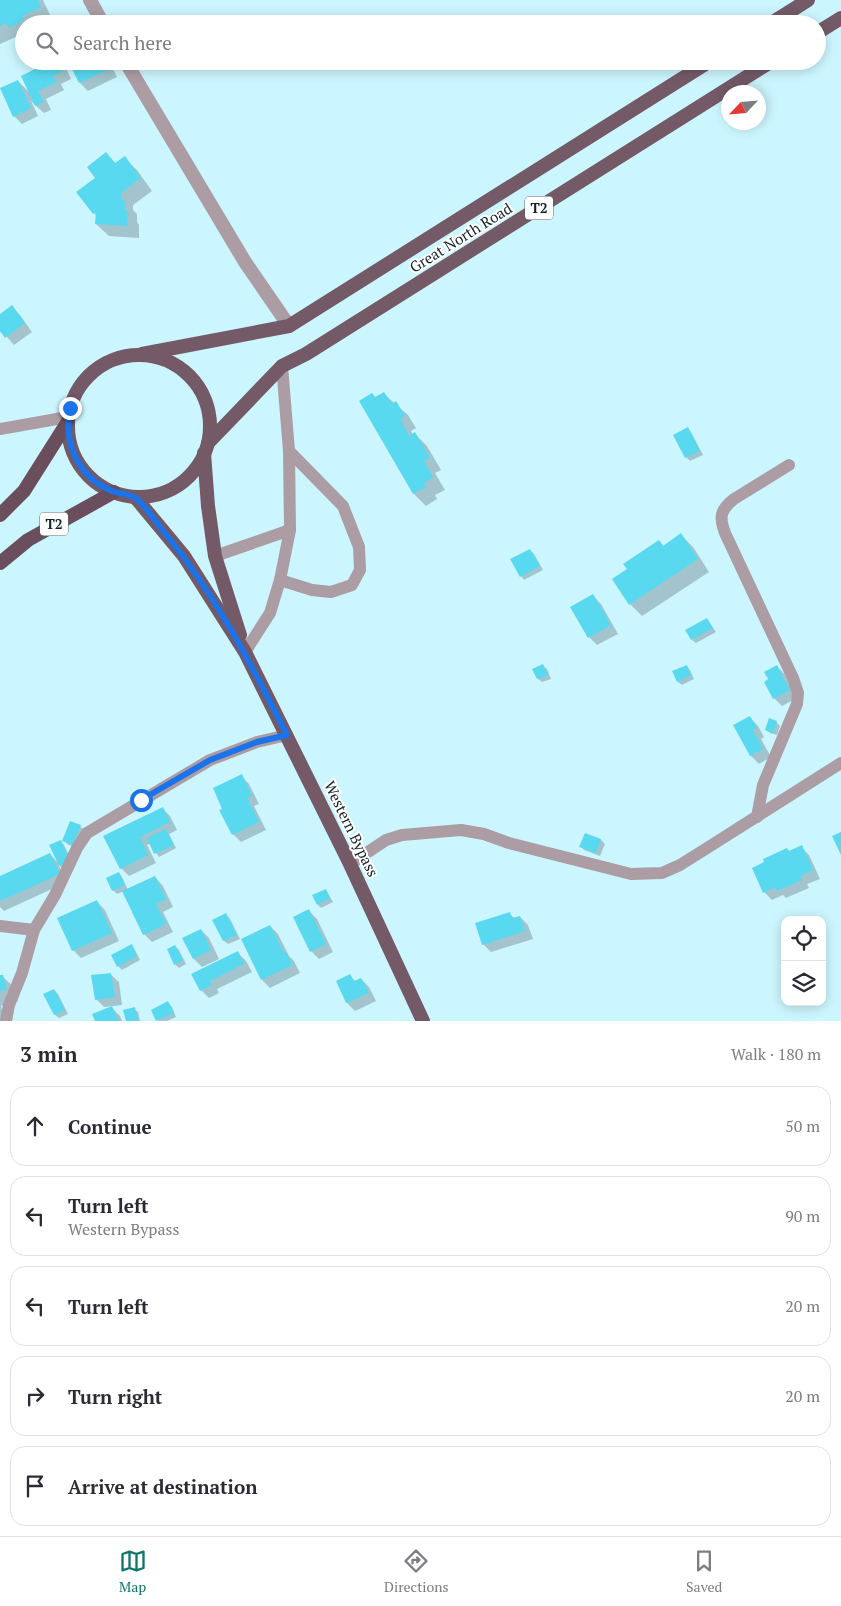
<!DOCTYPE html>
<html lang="en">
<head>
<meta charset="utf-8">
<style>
	:root { --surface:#fff; --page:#f2f2f3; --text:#2b2b33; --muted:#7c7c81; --line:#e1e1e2; --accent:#0f766e }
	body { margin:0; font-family:"PT Serif",serif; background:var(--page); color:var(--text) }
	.controls { position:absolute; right:15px; bottom:15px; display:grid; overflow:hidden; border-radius:10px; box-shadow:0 2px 12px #0003 }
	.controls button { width:45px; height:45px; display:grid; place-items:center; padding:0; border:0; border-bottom:1px solid var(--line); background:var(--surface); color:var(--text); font:25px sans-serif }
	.compass { position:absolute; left:721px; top:85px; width:45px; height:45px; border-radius:50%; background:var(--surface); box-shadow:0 2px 12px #0003; rotate:244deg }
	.stop { position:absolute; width:15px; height:15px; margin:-11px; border:4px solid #1a73e8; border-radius:50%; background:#fff }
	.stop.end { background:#1a73e8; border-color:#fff; box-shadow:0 1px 5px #0008 }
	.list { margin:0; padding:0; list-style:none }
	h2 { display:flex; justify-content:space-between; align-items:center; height:65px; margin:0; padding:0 20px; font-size:21px }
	h2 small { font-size:16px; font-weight:400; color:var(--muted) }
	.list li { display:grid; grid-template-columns:32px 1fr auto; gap:15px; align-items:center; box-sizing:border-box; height:80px; margin:0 10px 10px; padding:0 10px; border:1px solid var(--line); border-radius:15px }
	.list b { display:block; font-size:19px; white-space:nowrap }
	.list p { margin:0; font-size:16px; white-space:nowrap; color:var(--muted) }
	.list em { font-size:16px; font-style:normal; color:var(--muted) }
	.icon { flex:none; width:28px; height:28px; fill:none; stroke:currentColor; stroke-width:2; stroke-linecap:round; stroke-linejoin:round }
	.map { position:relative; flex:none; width:841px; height:1021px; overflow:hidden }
	.search { position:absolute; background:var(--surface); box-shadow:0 2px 12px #0003; left:15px; right:15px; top:15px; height:55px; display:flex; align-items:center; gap:12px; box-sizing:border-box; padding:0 18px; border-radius:28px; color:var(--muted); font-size:19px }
	.sheet { height:515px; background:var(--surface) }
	nav { display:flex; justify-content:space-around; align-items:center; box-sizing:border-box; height:70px; border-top:1px solid var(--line); background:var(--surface); font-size:14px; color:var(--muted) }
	nav a { display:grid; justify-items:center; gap:2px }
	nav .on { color:var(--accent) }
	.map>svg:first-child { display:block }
</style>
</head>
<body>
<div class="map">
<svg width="841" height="1021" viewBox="0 0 841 1021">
	<rect width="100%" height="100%" fill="#ccf6ff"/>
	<g fill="#0003">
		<path d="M0,0H43L52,19L43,24H24V38L22,39L18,36L0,44Z"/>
		<path d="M60,61L66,68L71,79L61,84L64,90L46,99L51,110L44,113L31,101L38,116L22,124L14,116L18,81L30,93Z"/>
		<path d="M76,61H109L117,77L88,91L80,83L71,64Z"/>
		<path d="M106,154L116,164L124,158L137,170L152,191L133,205V210L137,214V222L139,225V238L109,236L96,224L97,217L94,213L97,178Z"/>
		<path d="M12,307L20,315L32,332L14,345L0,329V316Z"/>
		<path d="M384,394L408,415L416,428L411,431L413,435L415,434L427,446L441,470L435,473L445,490L435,495L437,499L426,506L414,494L360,401L376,398Z"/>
		<path d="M688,429L691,432L703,455L690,461L686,457L675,435Z"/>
		<path d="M681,535L693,547L709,572L642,616L630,604L659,541L664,546Z"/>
		<path d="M530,550L534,554L543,570L524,580L521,576Z"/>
		<path d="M593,596L601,604L618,634L597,645L589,637Z"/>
		<path d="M707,619L716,632L696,643L692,640Z"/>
		<path d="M543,666L547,669L551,679L542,682L538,679Z"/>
		<path d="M686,666L690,670L694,679L682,685L678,682L674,672Z"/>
		<path d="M777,666L785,675L797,698L782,706L774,698L770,680Z"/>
		<path d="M750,718L758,726L764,737L761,739L771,757L759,764L751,756L735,726Z"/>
		<path d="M776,722L780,726L777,735L770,733L766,730Z"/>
		<path d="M241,776L249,784L259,804L254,806L266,830L241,842L233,834Z"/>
		<path d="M162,808L170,816L177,830L169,834L176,848L159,857L156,853L151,843L147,845L156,863L129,876L121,868L105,836Z"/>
		<path d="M80,826L84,830L76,848L67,844L64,840Z"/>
		<path d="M585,834L601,840L605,844L600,856L584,850L581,846Z"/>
		<path d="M60,841L64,845L73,864L63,869L58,864L67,882L4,911L0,907V877L50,854L59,864Z"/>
		<path d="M801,847L809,855L820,879L807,884L809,888L786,898L783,895L772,900L764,892L790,852Z"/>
		<path d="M119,873L122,877L128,890L155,877L163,886L173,907L163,912L173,932L152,942L144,934L124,891L117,894L113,890Z"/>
		<path d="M326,890L333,902L321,908L318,905Z"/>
		<path d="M97,902L105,910L119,941L81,958L73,950Z"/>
		<path d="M309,911L317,919L333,952L319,959L311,951Z"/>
		<path d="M509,913L515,919L520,917L528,925L533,939L491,952L483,944Z"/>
		<path d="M226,915L230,919L240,939L228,944L224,941L214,921Z"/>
		<path d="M270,926L278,934L289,956L294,961L300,973L270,988L262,980L242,940Z"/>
		<path d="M201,930L209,938L219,959L202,967L194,959L184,939Z"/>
		<path d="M131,946L135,950L140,960L122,970L118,966Z"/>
		<path d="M175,946L179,950L186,964L179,968L175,964Z"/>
		<path d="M238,953L246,961L252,972L217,989L219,993L209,998L201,990Z"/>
		<path d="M110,974L119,982L122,1005L104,1007L96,999Z"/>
		<path d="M2,976L15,988L18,1001L1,1006L5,1021H0V977Z"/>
		<path d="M350,976L356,982L361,979L369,987L376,1001L355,1011L347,1003Z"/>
		<path d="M54,990L58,994L68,1014L59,1018L55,1015Z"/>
		<path d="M168,1003L172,1007L176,1017L167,1021H158Z"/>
		<path d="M112,1008L120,1016L122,1021H96Z"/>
		<path d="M134,1009L138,1012L140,1021H128Z"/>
	</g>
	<g fill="#58d9f0">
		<path d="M0,0H38L41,7L22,16L24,20L9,28L6,23L0,26Z"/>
		<path d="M51,61H60L64,70L53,76L57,82L38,91L44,102L35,106L21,76Z"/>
		<path d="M74,61H107L110,69L79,83L69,63Z"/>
		<path d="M18,80L31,108L13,117L0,88Z"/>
		<path d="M106,152L115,163L125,156L141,178L121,193V200L125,201V211H128L127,226L95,224L96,212L93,214L76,192L95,178L87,167Z"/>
		<path d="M12,305L25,323L5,338L0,331V314Z"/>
		<path d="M384,392L392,404L396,401L405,416L400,419L409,436L415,432L430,458L424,461L433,477L424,483L426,487L413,494L359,401L372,393L375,397Z"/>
		<path d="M688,427L700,451L685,458L673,435Z"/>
		<path d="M681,533L698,559L629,605L612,579L627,569L623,564L659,540L663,546Z"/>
		<path d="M530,549L540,566L520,577L510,559Z"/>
		<path d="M593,594L611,625L588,638L570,607Z"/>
		<path d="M707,618L713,628L691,640L685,630Z"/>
		<path d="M543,664L548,675L537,679L532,669Z"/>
		<path d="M687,665L691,675L677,682L672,671Z"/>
		<path d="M777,665L790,690L773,699L764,682L768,679L764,672Z"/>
		<path d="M750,716L757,728L753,730L763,749L750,756L733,725Z"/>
		<path d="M769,718L777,721L773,733L765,730Z"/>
		<path d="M242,774L252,796L247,798L259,822L232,835L219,810L222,809L213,788Z"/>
		<path d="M163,807L170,822L140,837L148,855L120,869L103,836Z"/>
		<path d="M70,821L81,825L73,845L62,841Z"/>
		<path d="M166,829L174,845L154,854L147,838Z"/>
		<path d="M841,832V855L832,836Z"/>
		<path d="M585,833L601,839L596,853L579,847Z"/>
		<path d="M61,840L70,860L59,866L49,845Z"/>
		<path d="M802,845L813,870L800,876L802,880L777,891L776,887L763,893L752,868L764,862L763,859L787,848L789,851Z"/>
		<path d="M50,853L60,874L0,901V876Z"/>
		<path d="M119,872L125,885L112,891L106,878Z"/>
		<path d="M155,876L166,899L156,904L166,924L143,935L122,891Z"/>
		<path d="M326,889L330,898L317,905L312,895Z"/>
		<path d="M97,900L112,933L72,951L57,918Z"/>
		<path d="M309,909L326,944L310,952L293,917Z"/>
		<path d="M510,912L512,918L520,916L525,931L482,945L475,923Z"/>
		<path d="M226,913L237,935L223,941L212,920Z"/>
		<path d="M270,925L284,953L286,952L293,965L261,980L241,939Z"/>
		<path d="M201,929L211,950L193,959L182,938Z"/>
		<path d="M132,944L137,956L117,967L111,955Z"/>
		<path d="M175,945L183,960L174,965L167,949Z"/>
		<path d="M238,951L244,964L210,981L212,985L200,991L191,974Z"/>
		<path d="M111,973L115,997L95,1000L91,975Z"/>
		<path d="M350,974L354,981L361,978L369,993L346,1003L336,981Z"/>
		<path d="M0,975H3L7,989L0,991Z"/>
		<path d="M54,989L65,1010L54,1015L43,994Z"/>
		<path d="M168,1001L174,1013L156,1021L151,1010Z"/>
		<path d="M112,1006L118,1021H95L92,1014Z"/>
		<path d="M135,1007L138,1021H126L123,1010Z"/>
	</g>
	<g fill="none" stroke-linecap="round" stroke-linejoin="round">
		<g stroke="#ac9da4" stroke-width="12">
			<path d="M0,429L68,417"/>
			<path d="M215,556L290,530L289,451L282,366"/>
			<path d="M280,580L312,590L331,592L352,585L360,570L359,547L343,506L289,451"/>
			<path d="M245,652L270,613L280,580L290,530"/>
			<path d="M757,817L763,785L797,704L798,693L793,678L725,533C719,517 720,510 734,499L789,465"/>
			<path d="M350,864L386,840L402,835L461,830L484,834L509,843L631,874L662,873L680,865L715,843L841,763"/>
			<path d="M0,926L34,930"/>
			<path d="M6,1021L9,1005L22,973L34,930L55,895L77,848L87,833L210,760L257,742L287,735"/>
		</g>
		<g stroke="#ac9da4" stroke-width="14">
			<path d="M90,0L103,24"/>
			<path d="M125,61L245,262L289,326"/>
		</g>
		<g stroke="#745a67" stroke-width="14">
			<path d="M770,24L808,0"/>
			<path d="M817,33L841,18"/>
			<path d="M142,354L289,326L710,61"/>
			<circle cx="139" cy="426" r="71"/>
			<path d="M208,443L282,366L306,354L772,61"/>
			<path d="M204,453L208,506L215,556L240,635"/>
			<path d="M135,497L184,556L245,652L350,864L423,1021"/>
		</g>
		<g stroke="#6a4e5c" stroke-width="14">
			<path d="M0,515L24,491L67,423"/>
			<path d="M0,563L28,540L114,492"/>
		</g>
	</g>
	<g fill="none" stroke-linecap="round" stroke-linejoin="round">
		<path stroke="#1a73e8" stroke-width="6" d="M70,408C63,443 78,477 112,491C119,494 131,494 137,499C147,508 155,521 163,531C214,592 251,664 287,735L257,742L210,760L141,800"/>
	</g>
	<g text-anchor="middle" stroke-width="4" stroke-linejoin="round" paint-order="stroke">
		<g fill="#fff" stroke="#5a6567" stroke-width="1">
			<rect x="525" y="196.5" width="28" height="23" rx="4"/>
			<rect x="40" y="512.5" width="28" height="23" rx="4"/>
		</g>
		<g font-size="14" font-weight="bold" fill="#132326">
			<text x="539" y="213">T2</text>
			<text x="54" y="529">T2</text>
		</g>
		<g font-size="15" fill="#132326" stroke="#fff">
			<text transform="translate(461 238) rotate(-32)" y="5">Great North Road</text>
			<text transform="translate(351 829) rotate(64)" y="5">Western Bypass</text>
		</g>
	</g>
</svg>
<div class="controls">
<button><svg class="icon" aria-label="locate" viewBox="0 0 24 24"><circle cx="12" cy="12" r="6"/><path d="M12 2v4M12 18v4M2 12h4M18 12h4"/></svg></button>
<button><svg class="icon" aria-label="layers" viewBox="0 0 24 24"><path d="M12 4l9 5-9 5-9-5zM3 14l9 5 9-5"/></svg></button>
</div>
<svg class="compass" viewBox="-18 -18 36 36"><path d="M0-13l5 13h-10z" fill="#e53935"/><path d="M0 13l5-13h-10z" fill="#7c7c81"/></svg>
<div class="stop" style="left:141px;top:800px"></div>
<div class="stop end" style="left:70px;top:408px"></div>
<div class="search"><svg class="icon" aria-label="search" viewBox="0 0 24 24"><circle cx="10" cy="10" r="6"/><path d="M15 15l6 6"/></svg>Search here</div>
</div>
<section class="sheet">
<h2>3 min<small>Walk · 180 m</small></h2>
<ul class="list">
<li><svg class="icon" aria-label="ahead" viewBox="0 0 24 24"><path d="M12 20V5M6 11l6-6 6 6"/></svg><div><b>Continue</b></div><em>50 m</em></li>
<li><svg class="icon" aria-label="left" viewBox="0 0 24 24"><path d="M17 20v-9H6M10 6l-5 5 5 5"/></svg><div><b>Turn left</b><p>Western Bypass</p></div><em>90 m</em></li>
<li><svg class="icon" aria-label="left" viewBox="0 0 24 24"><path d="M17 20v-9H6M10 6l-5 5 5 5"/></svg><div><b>Turn left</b></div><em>20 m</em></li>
<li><svg class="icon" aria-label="right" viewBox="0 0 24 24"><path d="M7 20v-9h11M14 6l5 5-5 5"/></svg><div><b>Turn right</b></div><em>20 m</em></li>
<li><svg class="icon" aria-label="arrive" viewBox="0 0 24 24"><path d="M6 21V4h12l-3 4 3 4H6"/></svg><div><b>Arrive at destination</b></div></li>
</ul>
</section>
<nav>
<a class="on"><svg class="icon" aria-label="map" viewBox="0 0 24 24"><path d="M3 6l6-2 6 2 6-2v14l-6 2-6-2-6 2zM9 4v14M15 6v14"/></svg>Map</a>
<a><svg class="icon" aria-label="directions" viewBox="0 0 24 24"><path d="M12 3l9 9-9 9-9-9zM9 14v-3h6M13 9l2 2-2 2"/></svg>Directions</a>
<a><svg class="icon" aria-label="saved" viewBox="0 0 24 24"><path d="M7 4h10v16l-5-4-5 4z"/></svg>Saved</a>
</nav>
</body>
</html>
